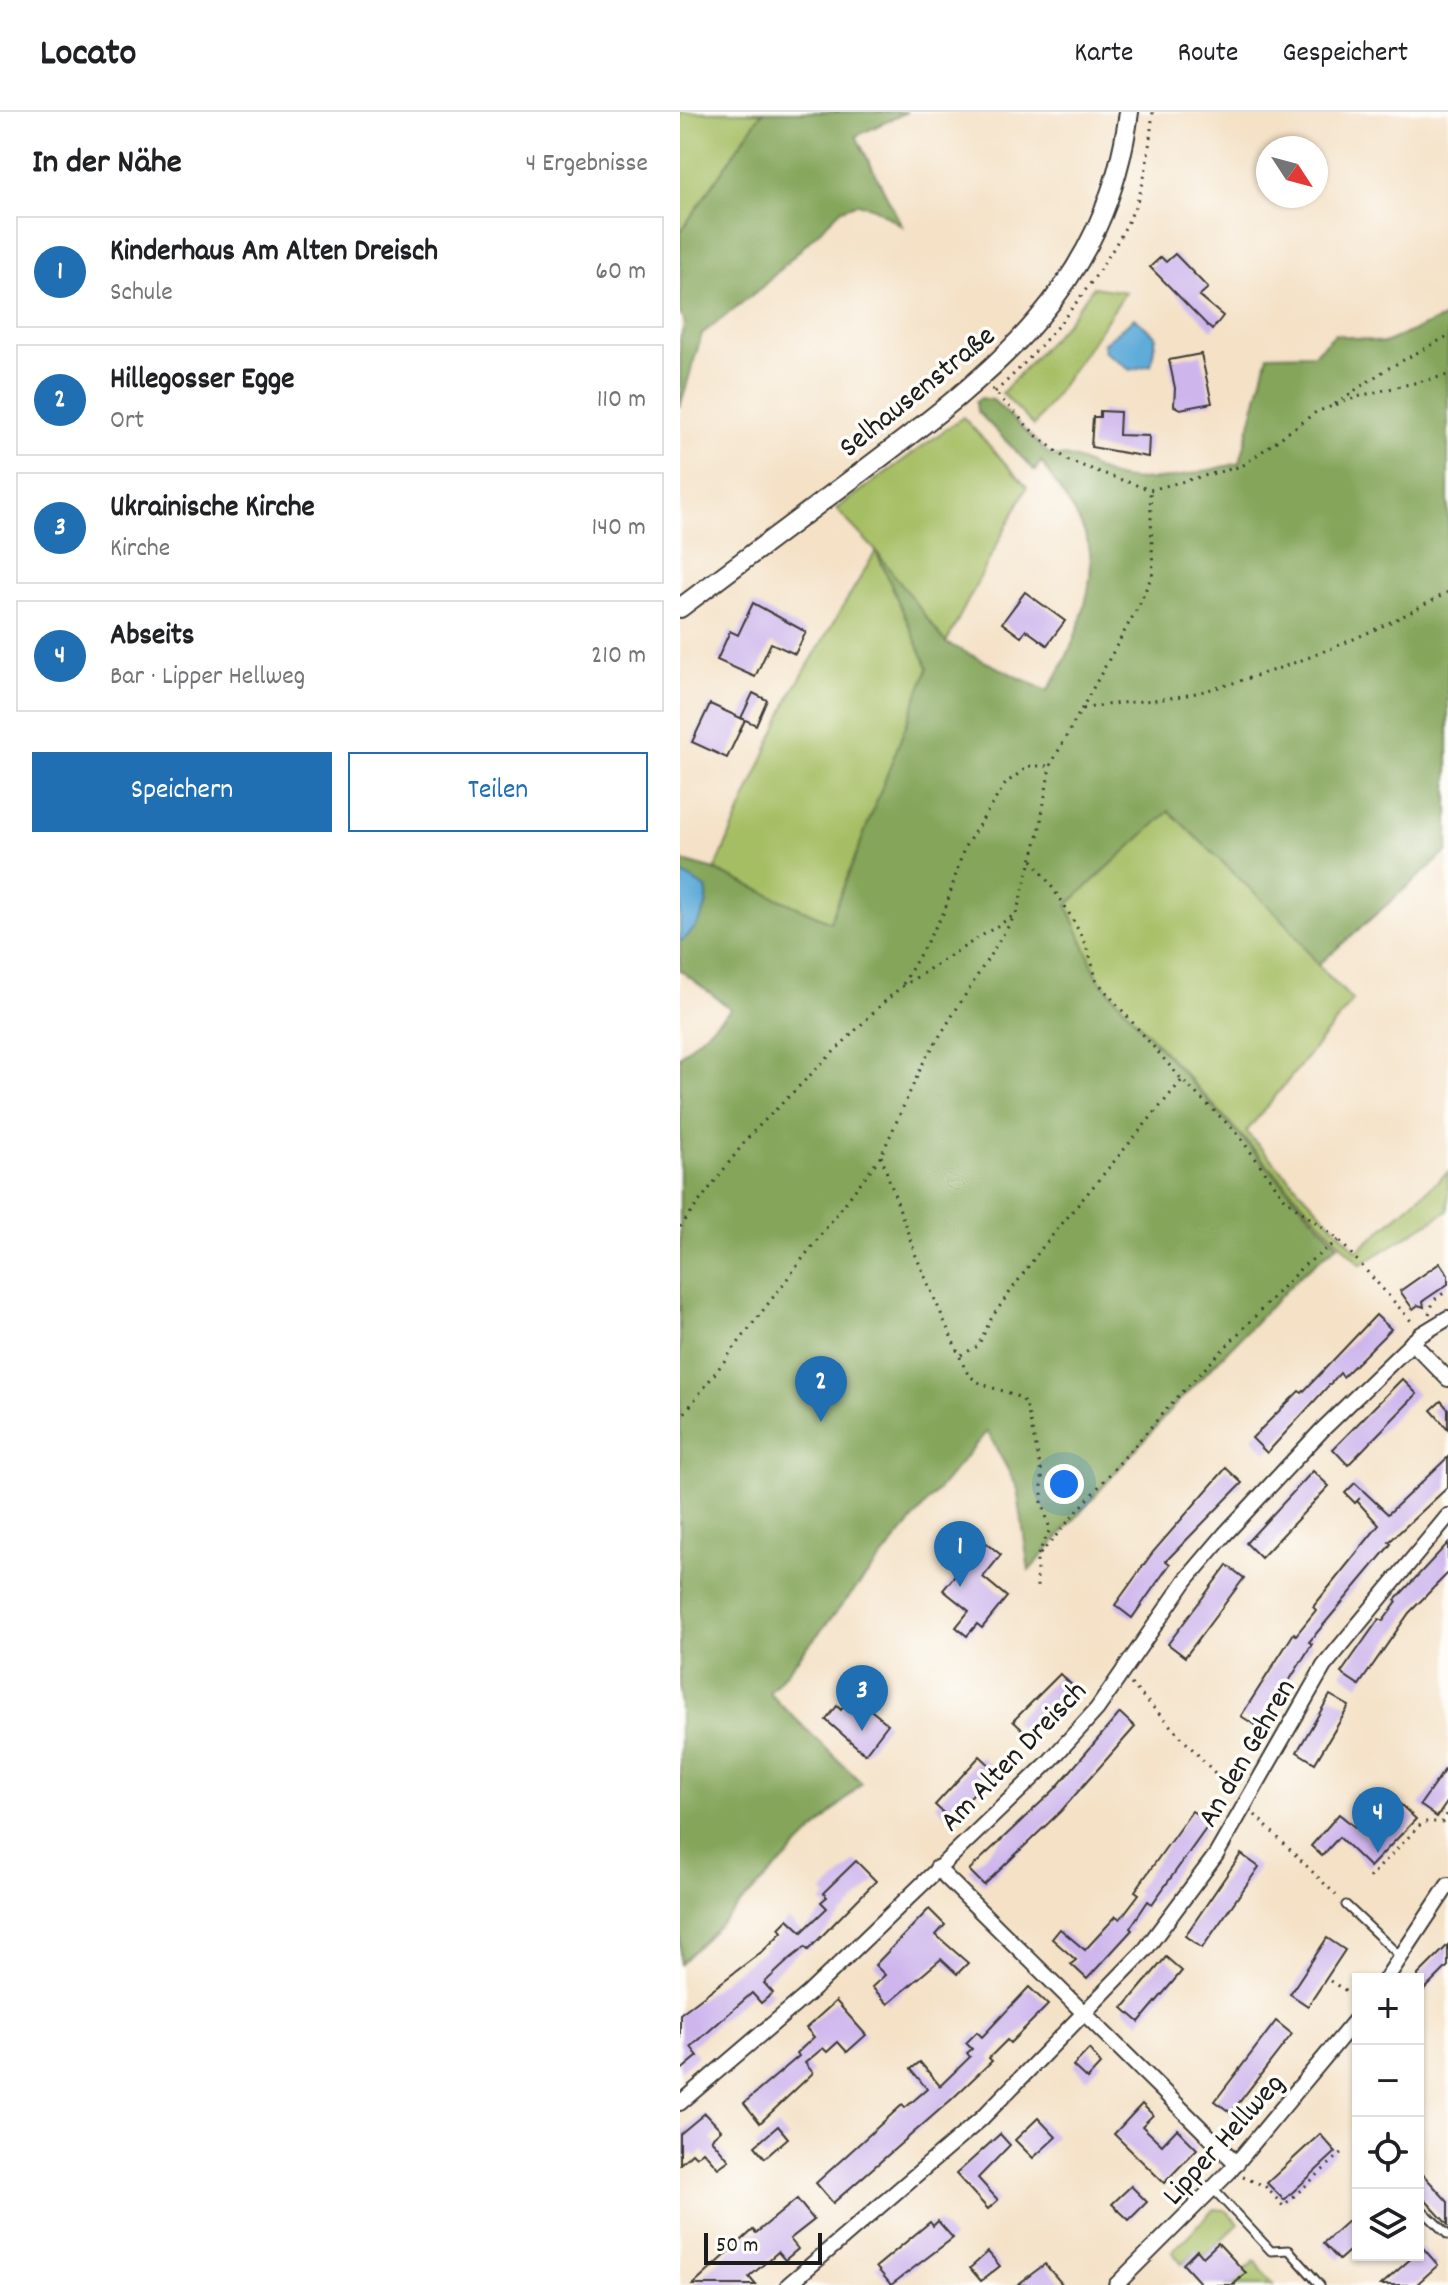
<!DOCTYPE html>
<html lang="de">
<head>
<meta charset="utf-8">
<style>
	:root { --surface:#fff; --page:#f6f6f6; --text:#202124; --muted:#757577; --line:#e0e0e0; --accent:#1f6fb2 }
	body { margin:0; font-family:Dekko,sans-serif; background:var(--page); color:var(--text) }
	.controls { position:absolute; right:24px; bottom:24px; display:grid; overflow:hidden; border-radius:0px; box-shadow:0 2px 6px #0004 }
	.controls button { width:72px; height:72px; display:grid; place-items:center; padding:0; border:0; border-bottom:2px solid var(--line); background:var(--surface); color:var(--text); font:40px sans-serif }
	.compass { position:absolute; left:576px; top:24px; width:72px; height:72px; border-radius:50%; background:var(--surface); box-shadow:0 2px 6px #0004; rotate:126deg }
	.scale { position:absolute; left:24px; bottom:20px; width:118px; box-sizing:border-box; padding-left:8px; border:4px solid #1c1c1c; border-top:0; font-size:22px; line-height:28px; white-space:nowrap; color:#1c1c1c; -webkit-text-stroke:6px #fdfcf7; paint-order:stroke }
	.you { position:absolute; left:384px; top:1372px; width:28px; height:28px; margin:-20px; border:6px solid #fff; border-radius:50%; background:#1a73e8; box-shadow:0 0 0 12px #1a73e833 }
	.badge { display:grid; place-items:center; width:52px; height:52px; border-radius:50%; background:var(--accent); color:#fff; font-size:26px; font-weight:700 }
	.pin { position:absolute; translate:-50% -66px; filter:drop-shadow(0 2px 4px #0008) }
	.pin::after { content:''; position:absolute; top:42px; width:28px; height:24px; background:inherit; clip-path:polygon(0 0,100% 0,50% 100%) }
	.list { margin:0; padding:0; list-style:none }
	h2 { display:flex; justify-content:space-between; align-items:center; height:104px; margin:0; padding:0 32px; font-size:34px }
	h2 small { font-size:26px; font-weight:400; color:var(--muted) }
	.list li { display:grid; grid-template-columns:52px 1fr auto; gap:24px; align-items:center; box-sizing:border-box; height:112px; margin:0 16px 16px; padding:0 16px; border:2px solid var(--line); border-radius:0px }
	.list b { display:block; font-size:30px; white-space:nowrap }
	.list p { margin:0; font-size:26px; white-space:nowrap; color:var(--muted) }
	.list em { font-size:26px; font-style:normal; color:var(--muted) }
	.actions { display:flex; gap:16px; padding:24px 32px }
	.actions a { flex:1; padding:18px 0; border:2px solid var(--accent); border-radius:0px; text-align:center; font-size:28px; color:var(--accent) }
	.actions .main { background:var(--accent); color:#fff }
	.icon { flex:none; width:44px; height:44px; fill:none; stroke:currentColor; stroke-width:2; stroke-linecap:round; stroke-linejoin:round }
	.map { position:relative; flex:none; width:768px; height:2173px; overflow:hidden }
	header { display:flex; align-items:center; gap:48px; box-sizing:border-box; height:112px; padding:0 40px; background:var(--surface); border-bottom:2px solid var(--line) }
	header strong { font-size:38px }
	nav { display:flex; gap:44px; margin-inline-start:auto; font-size:28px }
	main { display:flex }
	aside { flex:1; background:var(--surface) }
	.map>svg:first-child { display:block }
</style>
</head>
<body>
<header>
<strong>Locato</strong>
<nav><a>Karte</a><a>Route</a><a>Gespeichert</a></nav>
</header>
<main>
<aside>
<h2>In der Nähe<small>4 Ergebnisse</small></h2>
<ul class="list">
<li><span class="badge">1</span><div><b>Kinderhaus Am Alten Dreisch</b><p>Schule</p></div><em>60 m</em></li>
<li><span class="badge">2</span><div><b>Hillegosser Egge</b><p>Ort</p></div><em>110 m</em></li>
<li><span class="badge">3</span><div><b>Ukrainische Kirche</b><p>Kirche</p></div><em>140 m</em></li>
<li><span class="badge">4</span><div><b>Abseits</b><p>Bar · Lipper Hellweg</p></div><em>210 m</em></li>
</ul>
<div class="actions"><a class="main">Speichern</a><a>Teilen</a></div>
</aside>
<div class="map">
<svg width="768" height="2173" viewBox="0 0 768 2173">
	<rect width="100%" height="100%" fill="#fdfcf7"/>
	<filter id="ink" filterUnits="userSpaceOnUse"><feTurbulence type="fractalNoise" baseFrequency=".0125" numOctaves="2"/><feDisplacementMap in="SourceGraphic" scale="16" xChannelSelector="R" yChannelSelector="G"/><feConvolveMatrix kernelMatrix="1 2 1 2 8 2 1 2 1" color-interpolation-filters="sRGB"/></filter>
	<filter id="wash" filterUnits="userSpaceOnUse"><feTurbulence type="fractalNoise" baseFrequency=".006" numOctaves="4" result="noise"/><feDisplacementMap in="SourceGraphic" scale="32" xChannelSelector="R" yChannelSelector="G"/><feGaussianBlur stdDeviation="1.8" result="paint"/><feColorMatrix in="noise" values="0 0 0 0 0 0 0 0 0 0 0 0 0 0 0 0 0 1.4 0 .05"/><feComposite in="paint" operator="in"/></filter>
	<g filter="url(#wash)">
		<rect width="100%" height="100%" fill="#f4e1c6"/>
		<g fill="#a6be64" stroke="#616d40" stroke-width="2">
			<path d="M0,0H82L0,121Z"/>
			<path d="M413,175L446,180L354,314L322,281L387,210Z"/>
			<path d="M283,305L347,375L266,531L198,443L249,556L150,810L35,758L111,582L196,439L156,397Z"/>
			<path d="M489,698L607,812L638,853L673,889L566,1020L677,1139L768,1060V1099L680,1153L419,868L387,793Z"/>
			<path d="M534,2097L545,2098L559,2112L523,2145L517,2139L502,2152L492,2140Z"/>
			<path d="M575,2149L593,2173H548Z"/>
		</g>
		<g fill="#84a55a" stroke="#50603b" stroke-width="2">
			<path d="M82,0H227L176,24L222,114L194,96L178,91L162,97L82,175L22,222L0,295V227L5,211L0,202V121Z"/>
			<path d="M768,204V739L638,853L607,812L489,699L387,793L419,868L658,1133L622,1162L494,1294L349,1459L337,1375L307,1319L89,1581L182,1671L0,1852V944L51,897L0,858V748L35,758L150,810L248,556L196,439L266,531L367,579C390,546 420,471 408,431C400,402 376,375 361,349L355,359L297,299L296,290L301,286L313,288L372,345C395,339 415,360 436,365C477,374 521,359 560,351L588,243L634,242L655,222L704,231Z"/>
		</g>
		<g fill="#60acd9" stroke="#3e647a" stroke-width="2">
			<path d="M454,206L476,224L471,253L450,258L425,240L423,232Z"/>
			<path d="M0,760L26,776C32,795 15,820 0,830Z"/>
		</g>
		<g id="blocks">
			<g fill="#ceb6ed">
				<path d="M495,142L528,176L519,184L543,204L532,218L470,155L481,145L486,150Z"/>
				<path d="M521,242L532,291L500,297L494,294L495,276L489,248Z"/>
				<path d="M420,299L440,300L439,323L469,324L468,345L411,335L413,305H420Z"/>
				<path d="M345,480L385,509L367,533L346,518L341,525L322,511Z"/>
				<path d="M73,491L126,520L115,542L91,531L75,565L37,548L50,519L58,523Z"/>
				<path d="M73,581L87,588L76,613L61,606Z"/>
				<path d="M30,592L65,608L47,646L12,630Z"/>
				<path d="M760,1151L768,1163V1172L743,1189L744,1195L738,1193L733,1197L720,1179Z"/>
				<path d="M696,1203L711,1217L663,1265L660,1261L587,1341L572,1326L619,1279L622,1281Z"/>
				<path d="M722,1267L737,1282L668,1353L653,1337Z"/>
				<path d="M761,1289L768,1297V1317L751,1298Z"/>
				<path d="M768,1345V1375L709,1430L711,1432L629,1530L632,1532L580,1616L561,1604L614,1521L616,1523L636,1498L633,1495L699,1413L677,1389L680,1386L675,1391L665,1381L675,1371L708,1402Z"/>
				<path d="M546,1356L562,1371L486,1449L490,1452L452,1506L435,1493L473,1440Z"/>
				<path d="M633,1359L649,1374L581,1446L566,1431Z"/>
				<path d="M304,1429L321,1443L303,1465L327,1485L302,1516L297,1512L287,1524L276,1515L289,1499L263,1478Z"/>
				<path d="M768,1431V1461L729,1501L679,1573L661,1561L699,1507L703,1509L717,1490L715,1488Z"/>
				<path d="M547,1453L564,1466L505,1545L488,1532Z"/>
				<path d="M380,1562L395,1576L348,1623L333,1609Z"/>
				<path d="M172,1583L208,1612L185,1642L146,1608L157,1594L161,1598Z"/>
				<path d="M650,1583L669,1594L635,1651L617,1640Z"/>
				<path d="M440,1601L455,1615L381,1699L304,1773L289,1758L375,1677Z"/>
				<path d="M300,1644L315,1658L270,1707L255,1693Z"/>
				<path d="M768,1653V1689L757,1705L740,1693Z"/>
				<path d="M720,1692L736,1707L690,1755L659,1725L642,1744L631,1734L659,1702L688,1726Z"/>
				<path d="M512,1699L530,1711L472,1792L468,1789L450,1816L452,1818L407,1867L391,1852L396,1848L372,1827L380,1817L405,1838L436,1804L440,1807L459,1782L455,1779Z"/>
				<path d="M561,1742L579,1755L522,1836L505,1824Z"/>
				<path d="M176,1749L196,1769L128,1838L125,1835L111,1846L84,1871L93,1881L81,1891L72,1881L11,1935L18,1944L0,1959V1902L84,1838L102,1820L99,1816L108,1807L122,1820L147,1796L141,1790L147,1785L143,1781Z"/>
				<path d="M249,1797L265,1813L256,1823L288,1851L277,1862L261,1847L208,1892L192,1875L205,1863L195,1853Z"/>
				<path d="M647,1826L665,1838L628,1894L610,1882Z"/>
				<path d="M768,1833V1854L738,1884V1863Z"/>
				<path d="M486,1845L502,1859L459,1910L443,1896Z"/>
				<path d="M349,1875L368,1893L330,1931L327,1928L309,1946L312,1949L272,1987L153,2091L136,2071L211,2003L222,1993L225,1996L247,1977L231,1957L240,1950L260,1974L290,1945L287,1941L292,1937L286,1931L297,1920L302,1925Z"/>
				<path d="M156,1889L186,1923L167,1940L158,1930L147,1940L143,1936L125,1951L133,1961L80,2011L64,1991L119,1944L117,1941L134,1925L126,1916Z"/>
				<path d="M596,1909L612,1922L551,2001L535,1989Z"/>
				<path d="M409,1937L421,1952L407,1967L393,1954Z"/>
				<path d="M462,1992L473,2003L462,2014L482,2033L497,2017L517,2037L484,2071L434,2022Z"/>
				<path d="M25,2001L41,2018L31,2027L49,2048L38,2056L23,2039L16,2045L12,2041L0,2052V2022Z"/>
				<path d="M358,2006L376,2025L353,2046L335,2028Z"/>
				<path d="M98,2014L108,2026L85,2046L75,2034Z"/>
				<path d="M320,2022L330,2033L298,2066L318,2088L308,2097L276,2062Z"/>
				<path d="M640,2022L656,2040L604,2088L587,2071Z"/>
				<path d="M738,2057L768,2090V2113L738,2080Z"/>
				<path d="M451,2074L467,2090L449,2108L432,2092Z"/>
				<path d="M117,2087L134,2108L110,2127L118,2137L105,2148L98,2140L69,2165L76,2173H13L73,2118L76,2121Z"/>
				<path d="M678,2100V2131L659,2148L643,2131Z"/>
				<path d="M258,2109L273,2126L211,2173L196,2155L250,2110L253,2114Z"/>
				<path d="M538,2131L566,2161L553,2173H522L503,2152L517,2138L523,2145Z"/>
				<path d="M743,2136L758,2153L736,2173H701Z"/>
				<path d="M308,2140L320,2154L301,2169L290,2156Z"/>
				<path d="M365,2152L383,2173H337Z"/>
			</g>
		</g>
	</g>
	<g filter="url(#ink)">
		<use href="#blocks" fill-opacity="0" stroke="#3c3a36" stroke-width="2"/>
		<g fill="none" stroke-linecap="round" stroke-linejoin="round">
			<g stroke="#3c3a36" stroke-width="11">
				<g id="service">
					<path d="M666,1793L721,1845"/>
					<path d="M534,2078L591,2139L609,2138L640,2173"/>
					<path d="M738,2094L768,2123"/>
				</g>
			</g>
			<g stroke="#3c3a36" stroke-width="18">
				<g id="minor">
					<path d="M732,1230L768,1267"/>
					<path d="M257,1756L557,2052"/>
					<path d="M706,1867L768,1773"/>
					<path d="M0,1991L129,1881L369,1650L417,1597L506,1468L545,1422L642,1318L740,1223L768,1206"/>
					<path d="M108,2173L301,2007L465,1838L536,1743L644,1554L768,1404"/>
					<path d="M436,2173L550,2059L678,1905"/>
				</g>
			</g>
			<g stroke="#3c3a36" stroke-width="22">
				<path id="tertiary" d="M0,496C61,450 123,404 184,358C317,258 426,175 449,0"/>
			</g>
			<g stroke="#3c3a36" stroke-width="3" stroke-dasharray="2 6" stroke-linecap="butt">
				<path d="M312,277L357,324L389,349L470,378L562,354L636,300L683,283L768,263"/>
				<path d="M315,280C365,235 431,154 456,92C468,63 469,30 473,0"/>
				<path d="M655,292L705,258L768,224"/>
				<path d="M403,597C439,589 476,590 512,582C599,561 690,524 768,480"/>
				<path d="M353,748C378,784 408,823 416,868L502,968L556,1020L606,1088L659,1128L731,1209"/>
				<path d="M223,872L265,798L284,736L326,671L349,654H370"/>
				<path d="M201,1044L236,1144L286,1259C301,1280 328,1274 346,1291L362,1362V1390L370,1417L357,1445V1475"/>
				<path d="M0,1115L70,1023L203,891L221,875L336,802L359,721L370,654L459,493L473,461L470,378"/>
				<path d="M749,1202L754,1188L768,1178"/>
				<path d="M281,1243L298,1234L312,1205L361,1137L502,968"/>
				<path d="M0,1307L201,1044L244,949L334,805"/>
				<path d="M360,1442L490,1293L622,1155L659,1128"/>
				<path d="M451,1572L553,1680"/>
				<path d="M575,1703L658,1785"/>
				<path d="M689,1766L743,1710H762L768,1701"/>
				<path d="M650,1869L678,1886"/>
				<path d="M563,2065L585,2074L603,2094L664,2039"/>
				<path d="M510,2173L513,2170L516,2173"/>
				<path d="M554,2173L568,2158"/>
			</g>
			<use href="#service" stroke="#fff" stroke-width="7"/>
			<use href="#minor" stroke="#fff" stroke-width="14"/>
			<use href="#tertiary" stroke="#fff" stroke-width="18"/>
		</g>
	</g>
	<g text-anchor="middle" stroke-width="7" stroke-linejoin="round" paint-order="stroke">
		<g font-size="30" fill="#1c1c1c" stroke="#fdfcf7">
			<text transform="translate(236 278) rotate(-39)" y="10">Selhausenstraße</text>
			<text transform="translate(565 1640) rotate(-60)" y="10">An den Gehren</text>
			<text transform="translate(332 1643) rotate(-46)" y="10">Am Alten Dreisch</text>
			<text transform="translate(542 2026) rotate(-48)" y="10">Lipper Hellweg</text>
		</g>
	</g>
</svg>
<div class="controls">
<button>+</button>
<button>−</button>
<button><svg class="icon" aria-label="locate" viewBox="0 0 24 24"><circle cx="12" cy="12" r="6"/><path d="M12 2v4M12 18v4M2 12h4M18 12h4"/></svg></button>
<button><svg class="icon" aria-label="layers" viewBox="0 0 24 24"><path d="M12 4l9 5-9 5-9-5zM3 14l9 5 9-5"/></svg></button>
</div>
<svg class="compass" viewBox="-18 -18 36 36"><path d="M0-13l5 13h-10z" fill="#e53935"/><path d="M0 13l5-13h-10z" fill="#757577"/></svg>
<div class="scale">50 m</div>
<div class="you"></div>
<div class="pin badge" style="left:280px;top:1475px">1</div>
<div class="pin badge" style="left:141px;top:1310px">2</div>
<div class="pin badge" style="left:182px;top:1619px">3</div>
<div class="pin badge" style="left:698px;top:1741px">4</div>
</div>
</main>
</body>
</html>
